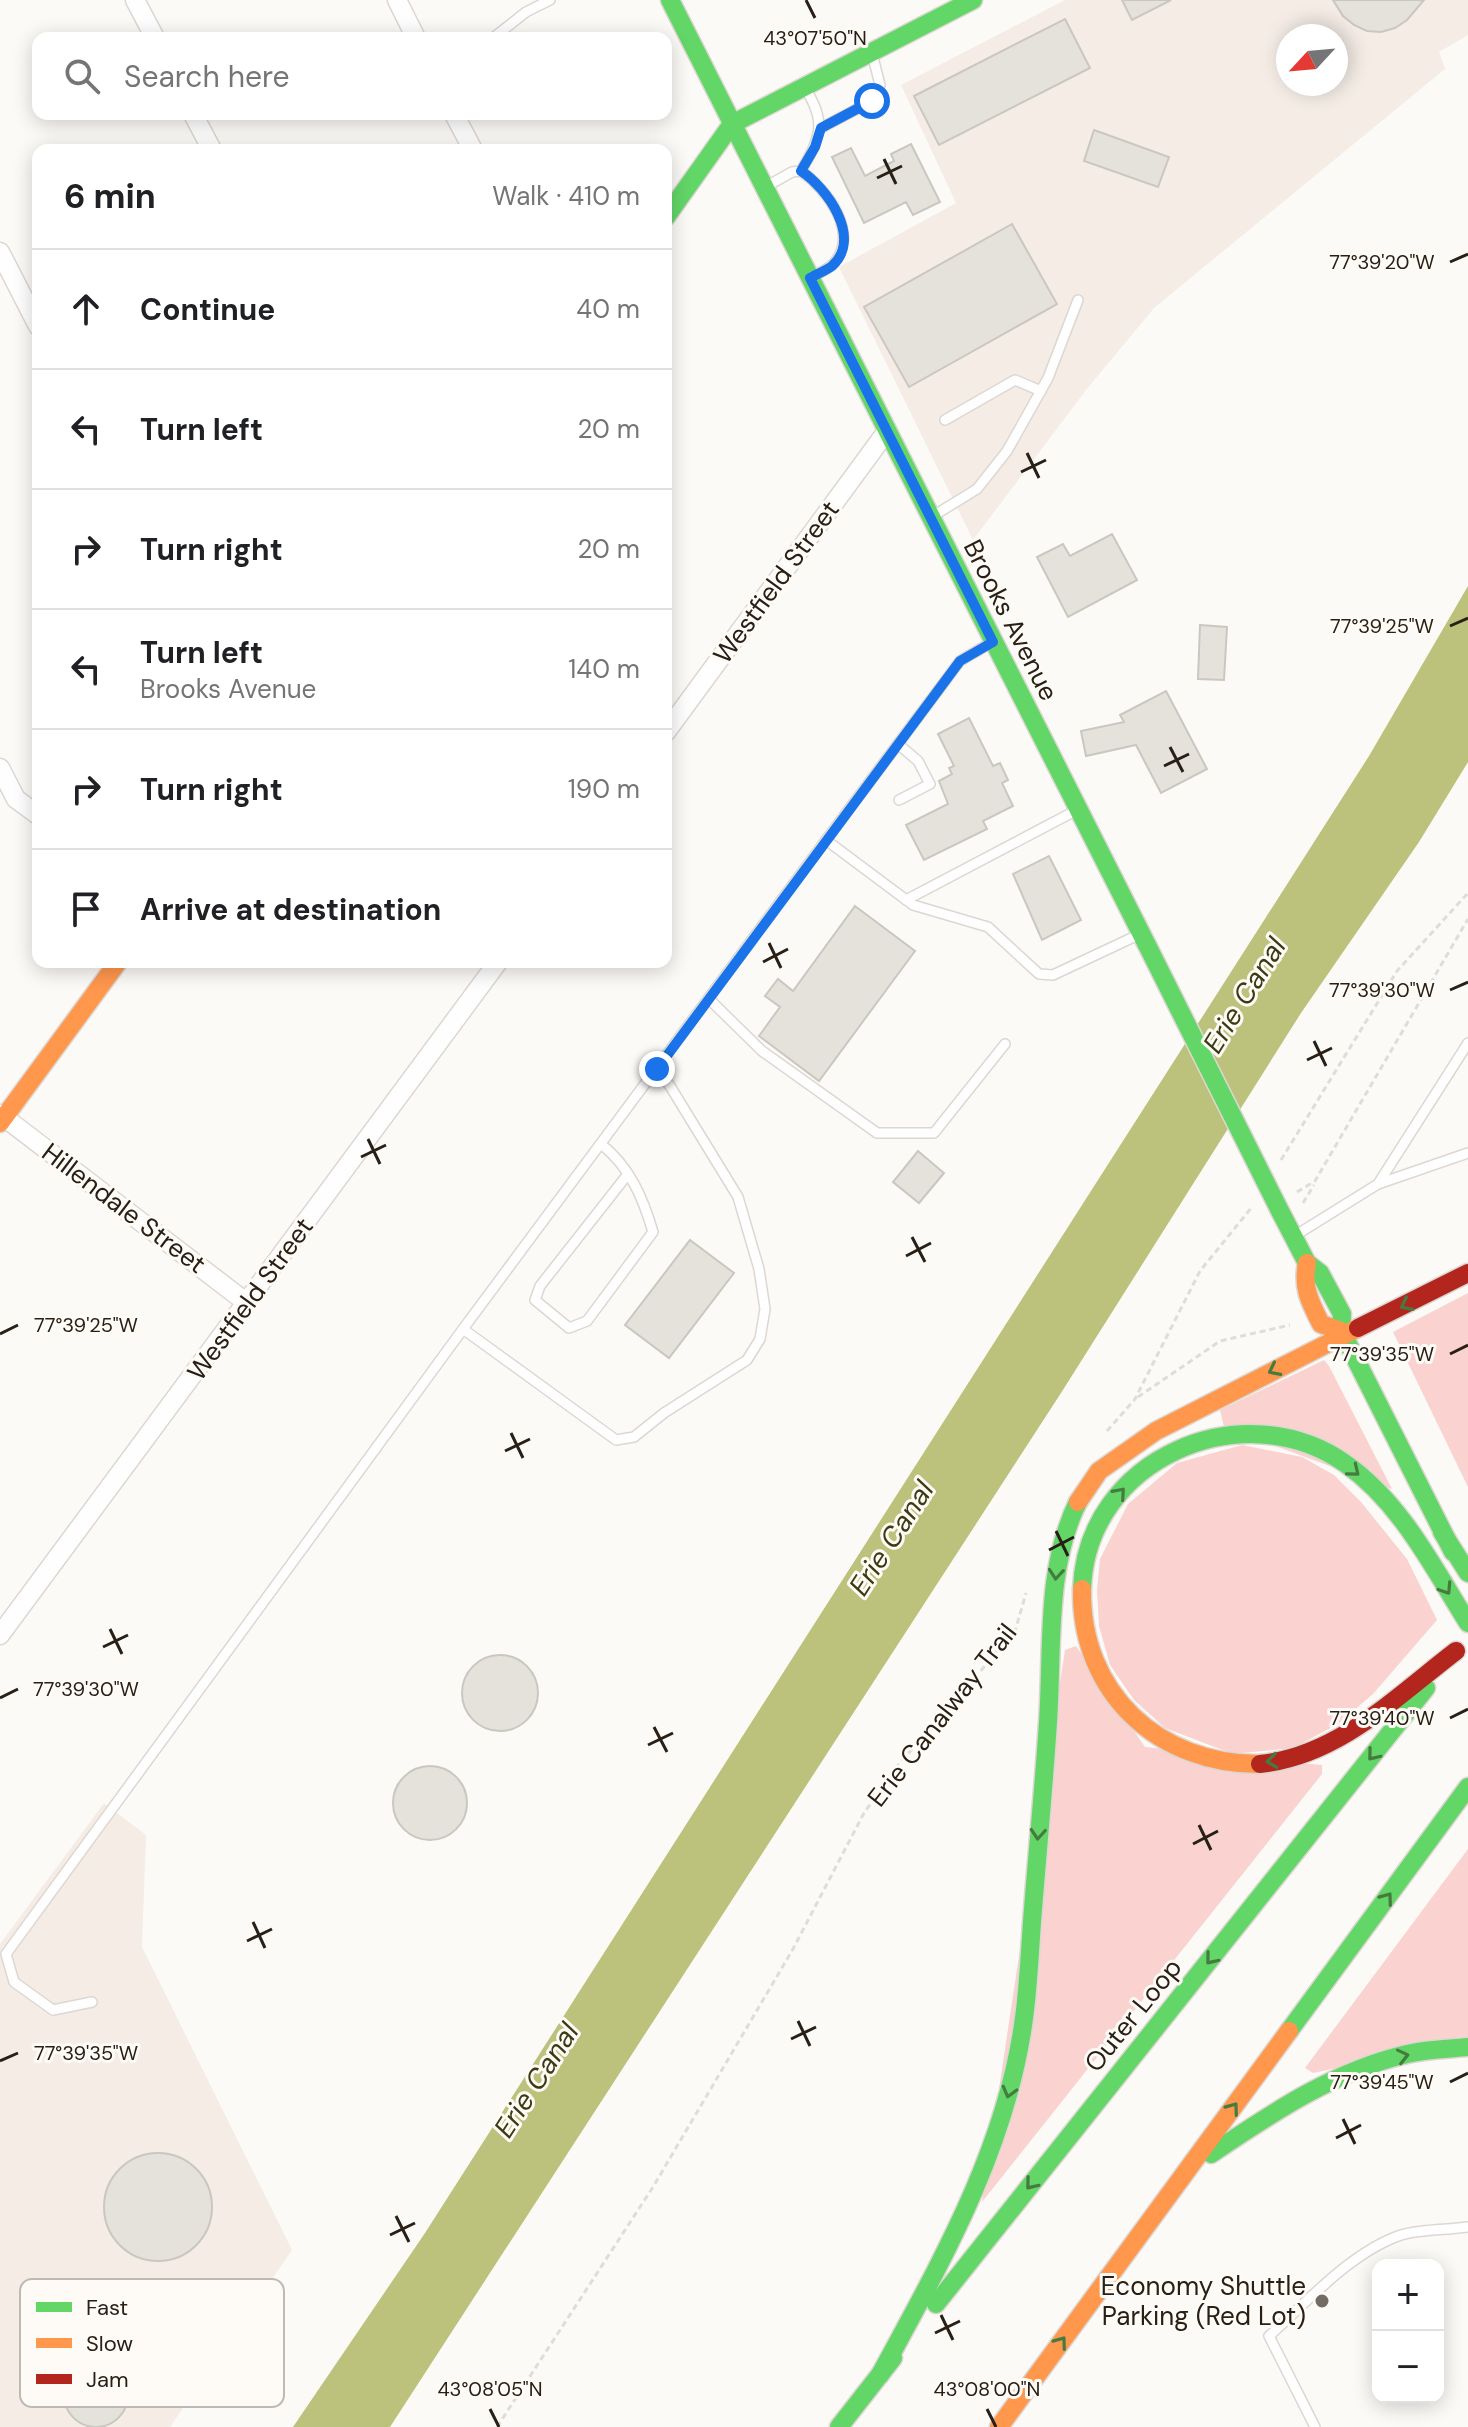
<!DOCTYPE html>
<html lang="en">
<head>
<meta charset="utf-8">
<style>
	:root { --surface:#fff; --page:#f6f6f6; --text:#202124; --muted:#757577; --line:#e0e0e0 }
	body { margin:0; font-family:"DM Sans",sans-serif; background:var(--page); color:var(--text) }
	.controls { position:absolute; right:24px; bottom:24px; display:grid; overflow:hidden; border-radius:16px; box-shadow:0 4px 20px #0003 }
	.controls button { width:72px; height:72px; display:grid; place-items:center; padding:0; border:0; border-bottom:2px solid var(--line); background:var(--surface); color:var(--text); font:40px sans-serif }
	.compass { position:absolute; left:1276px; top:24px; width:72px; height:72px; border-radius:50%; background:var(--surface); box-shadow:0 4px 20px #0003; rotate:244deg }
	.stop { position:absolute; width:24px; height:24px; margin:-18px; border:6px solid #1a73e8; border-radius:50%; background:#fff }
	.stop.end { background:#1a73e8; border-color:#fff; box-shadow:0 2px 8px #0008 }
	.list { margin:0; padding:0; list-style:none }
	h2 { display:flex; justify-content:space-between; align-items:center; height:104px; margin:0; padding:0 32px; font-size:34px }
	h2 small { font-size:26px; font-weight:400; color:var(--muted) }
	.list li { display:grid; grid-template-columns:52px 1fr auto; gap:24px; align-items:center; box-sizing:border-box; height:120px; padding:0 32px; border-top:2px solid var(--line) }
	.list b { display:block; font-size:30px; white-space:nowrap }
	.list p { margin:0; font-size:26px; white-space:nowrap; color:var(--muted) }
	.list em { font-size:26px; font-style:normal; color:var(--muted) }
	.icon { flex:none; width:44px; height:44px; fill:none; stroke:currentColor; stroke-width:2; stroke-linecap:round; stroke-linejoin:round }
	.map { position:relative; flex:none; width:1468px; height:2427px; overflow:hidden }
	.search { position:absolute; background:var(--surface); box-shadow:0 4px 20px #0003; left:32px; top:32px; width:640px; height:88px; display:flex; align-items:center; gap:20px; box-sizing:border-box; padding:0 28px; border-radius:16px; color:var(--muted); font-size:30px }
	.panel { position:absolute; background:var(--surface); box-shadow:0 4px 20px #0003; left:32px; top:144px; width:640px; height:824px; border-radius:16px }
	.map>svg:first-child { display:block }
</style>
</head>
<body>
<div class="map">
<svg width="1468" height="2427" viewBox="0 0 1468 2427">
	<rect width="100%" height="100%" fill="#fcfaf7"/>
	<g fill="#f4ece5" fill-rule="evenodd">
		<path d="M1065,0H1468V35L1439,52L1445,69L1154,308L1086,390L973,540L839,267L956,203L901,85ZM1288,36H1336V84H1288Z"/>
		<path d="M104,1803L146,1835L142,1947L292,2250L170,2427H0V1944Z"/>
	</g>
	<g fill="#fad2d0">
		<path d="M1468,1293V1487L1393,1332Z"/>
		<path d="M1324,1360L1329,1366L1392,1489L1224,1427L1220,1410Z"/>
		<path d="M1242,1445L1302,1457L1334,1475L1361,1502L1407,1559L1437,1620L1373,1694L1338,1724L1293,1748L1233,1754L1165,1728L1134,1700L1110,1665L1099,1626L1097,1590L1100,1559L1128,1504L1177,1463Z"/>
		<path d="M1076,1646L1145,1747L1322,1765V1774L982,2202L1065,1650Z"/>
		<path d="M1468,1849V2040L1313,2073L1305,2068Z"/>
	</g>
	<path fill="#bcc17c" d="M1468,586V762L1419,842L1301,1013L1061,1393L390,2427H293L425,2233L1369,756Z"/>
	<g fill="#e5e2dc" stroke="#cac7c1" stroke-width="2">
		<path d="M1122,0H1171L1132,20Z"/>
		<path d="M1333,0H1424L1407,20L1395,28L1381,32L1367,31L1354,25L1343,16Z"/>
		<path d="M1065,19L1090,68L939,145L914,96Z"/>
		<path d="M1094,130L1169,157L1158,187L1084,161Z"/>
		<path d="M911,144L940,202L913,215L906,202L864,223L832,157L851,148L865,176L894,161L891,154Z"/>
		<path d="M1012,224L1057,304L909,387L864,307Z"/>
		<path d="M1112,534L1137,580L1068,617L1037,557L1063,544L1070,556Z"/>
		<path d="M1200,625L1227,627L1224,680L1198,679Z"/>
		<path d="M1166,691L1207,769L1161,793L1136,745L1086,756L1081,731L1124,722L1120,715Z"/>
		<path d="M969,718L993,766L1000,763L1008,780L1002,783L1013,806L983,821L987,829L924,860L906,825L948,804L939,781L952,774L949,768L954,766L938,734Z"/>
		<path d="M1049,856L1081,920L1042,940L1013,874Z"/>
		<path d="M855,906L915,951L819,1081L759,1036L780,1007L765,996L778,979L793,991Z"/>
		<path d="M918,1151L944,1173L919,1203L893,1182Z"/>
		<path d="M690,1240L734,1273L669,1358L625,1325Z"/>
		<circle cx="500" cy="1693" r="38"/>
		<circle cx="430" cy="1803" r="37"/>
		<circle cx="158" cy="2207" r="54"/>
		<circle cx="96" cy="2395" r="32"/>
	</g>
	<g fill="none" stroke-linecap="round" stroke-linejoin="round">
		<g stroke="#ddd7d2" stroke-width="12">
			<g id="lane">
				<path d="M493,38L526,12L550,0"/>
				<path d="M821,128L872,101L880,85L872,53"/>
				<path d="M801,171C820,138 828,122 804,87"/>
				<path d="M767,186L792,172L801,171C827,189 860,233 834,263C829,269 819,273 812,277"/>
				<path d="M945,420L1015,380L1041,391"/>
				<path d="M933,516L977,489L1007,451L1048,378L1078,300"/>
				<path d="M992,642L960,661L826,840L913,905L988,927L1039,974L1053,975L1138,935"/>
				<path d="M898,744L918,761L930,784L899,800"/>
				<path d="M906,900L1075,811"/>
				<path d="M709,999L762,1051L877,1133H934L1005,1044"/>
				<path d="M601,1144C630,1167 643,1198 653,1232L587,1321L569,1328L535,1300L540,1286L628,1174"/>
				<path d="M1378,1184L1468,1043"/>
				<path d="M1296,1235L1378,1184L1468,1153"/>
				<path d="M463,1329L616,1440L634,1437L664,1413L747,1360L760,1339L765,1309L759,1269L738,1197L670,1086L657,1069"/>
				<path d="M92,2002L53,2010L14,1982L6,1954L463,1329L826,840"/>
				<path d="M1315,2427L1269,2336C1307,2302 1351,2252 1401,2235C1421,2229 1447,2230 1468,2227"/>
			</g>
		</g>
		<g stroke="#ddd7d2" stroke-width="21">
			<g id="street">
				<path d="M135,0L155,38"/>
				<path d="M397,0L416,38"/>
				<path d="M193,114L212,150"/>
				<path d="M454,114L473,150"/>
				<path d="M0,252L38,326"/>
				<path d="M666,732L887,431"/>
				<path d="M0,768L16,799L38,815"/>
				<path d="M0,1114L247,1303"/>
				<path d="M0,1635L498,962"/>
			</g>
		</g>
		<g stroke="#ddd7d2" stroke-width="21">
			<g id="fast">
				<path d="M670,0L1147,945"/>
				<path d="M666,217L732,124L973,0"/>
				<path d="M1280,1211L1307,1263L1320,1273L1342,1314L1341,1331L1344,1336"/>
				<path d="M1344,1336L1453,1552"/>
				<path d="M1442,1532L1468,1573"/>
				<path d="M1082,1589C1086,1459 1243,1391 1346,1464C1401,1503 1433,1567 1468,1623"/>
				<path d="M1289,2031L1468,1787"/>
				<path d="M1211,2154C1272,2113 1334,2071 1407,2054C1427,2049 1448,2049 1468,2047"/>
				<path d="M936,2304L1426,1688"/>
				<path d="M880,2375C941,2262 1007,2148 1024,2018C1029,1982 1030,1945 1033,1909C1038,1847 1044,1784 1048,1722C1053,1648 1045,1569 1078,1502"/>
				<path d="M839,2427L893,2358"/>
			</g>
		</g>
		<g stroke="#ddd7d2" stroke-width="21">
			<g id="slow">
				<path d="M0,1123L118,962"/>
				<path d="M1307,1263C1302,1288 1310,1302 1321,1324L1341,1331"/>
				<path d="M1078,1502L1099,1471L1156,1431L1358,1328"/>
				<path d="M1082,1589C1080,1693 1159,1765 1260,1764"/>
				<path d="M999,2427L1289,2031"/>
			</g>
		</g>
		<g stroke="#ddd7d2" stroke-width="21">
			<g id="jam">
				<path d="M1358,1328L1468,1273"/>
				<path d="M1260,1764C1338,1756 1396,1697 1456,1651"/>
			</g>
		</g>
		<g stroke="#dddddc" stroke-width="3" stroke-dasharray="6 4" stroke-linecap="butt">
			<path d="M1281,1160L1397,971L1468,893"/>
			<path d="M1297,1192L1315,1181L1468,919"/>
			<path d="M1303,1203L1314,1185"/>
			<path d="M1138,1397L1220,1341L1290,1325"/>
			<path d="M1107,1431L1135,1399L1200,1271L1252,1207"/>
			<path d="M497,2427L653,2187L793,1949L864,1813L901,1761L942,1718L1016,1628L1026,1593"/>
		</g>
		<use href="#lane" stroke="#fffefe" stroke-width="9"/>
		<use href="#street" stroke="#fffefe" stroke-width="18"/>
		<use href="#fast" stroke="#63d668" stroke-width="18"/>
		<use href="#slow" stroke="#ff974d" stroke-width="18"/>
		<use href="#jam" stroke="#b3261e" stroke-width="18"/>
		<g stroke="#ddd7d2" stroke-width="21" stroke-linecap="butt">
			<path id="fast-bridge" d="M1147,945L1280,1211"/>
		</g>
		<use href="#fast-bridge" stroke="#63d668" stroke-width="18"/>
	</g>
	<defs><path id="oneway-chevron" d="M-2-3.5L2.5 0L-2 3.5" fill="none" stroke-width="1.6" stroke-linecap="round" stroke-linejoin="round" transform="scale(2)"/></defs>
	<g stroke="#467b40">
		<use href="#oneway-chevron" transform="translate(1406 1305) rotate(153)"/>
		<use href="#oneway-chevron" transform="translate(1274 1370) rotate(153)"/>
		<use href="#oneway-chevron" transform="translate(1354 1471) rotate(39)"/>
		<use href="#oneway-chevron" transform="translate(1120 1493) rotate(-49)"/>
		<use href="#oneway-chevron" transform="translate(1056 1574) rotate(95)"/>
		<use href="#oneway-chevron" transform="translate(1446 1589) rotate(57)"/>
		<use href="#oneway-chevron" transform="translate(1373 1755) rotate(129)"/>
		<use href="#oneway-chevron" transform="translate(1272 1761) rotate(173)"/>
		<use href="#oneway-chevron" transform="translate(1038 1834) rotate(94)"/>
		<use href="#oneway-chevron" transform="translate(1387 1898) rotate(-54)"/>
		<use href="#oneway-chevron" transform="translate(1211 1959) rotate(129)"/>
		<use href="#oneway-chevron" transform="translate(1403 2056) rotate(-13)"/>
		<use href="#oneway-chevron" transform="translate(1009 2092) rotate(105)"/>
		<use href="#oneway-chevron" transform="translate(1233 2108) rotate(-54)"/>
		<use href="#oneway-chevron" transform="translate(1031 2184) rotate(129)"/>
		<use href="#oneway-chevron" transform="translate(1061 2342) rotate(-54)"/>
	</g>
	<g fill="none" stroke-linecap="round" stroke-linejoin="round">
		<path stroke="#1a73e8" stroke-width="10" d="M657,1069L960,661L993,642L810,278C816,274 826,271 832,266C863,238 827,188 801,171L815,147L821,128L872,101"/>
	</g>
	<path fill="none" stroke="#282017" stroke-width="3" d="M806,0L815,18M884,159L896,184M877,178L902,166M1450,262L1468,254M1027,453L1039,478M1021,472L1046,460M1450,626L1468,618M1170,747L1183,772M1164,766L1189,754M769,943L781,968M763,962L788,949M1450,990L1468,982M1314,1041L1326,1066M1307,1060L1332,1048M368,1139L380,1164M361,1157L386,1145M912,1237L925,1262M906,1256L931,1243M0,1334L18,1325M1450,1354L1468,1345M511,1433L523,1458M505,1451L530,1439M1056,1531L1068,1556M1049,1550L1074,1537M110,1629L122,1654M103,1647L128,1635M0,1698L18,1689M1450,1718L1468,1709M654,1727L667,1752M648,1745L673,1733M1199,1825L1211,1850M1193,1844L1218,1831M253,1922L265,1948M247,1941L272,1929M798,2021L810,2046M791,2039L816,2027M0,2061L18,2053M1450,2082L1468,2073M1343,2119L1355,2144M1336,2138L1361,2125M396,2216L409,2242M390,2235L415,2223M941,2315L953,2340M935,2333L960,2321M490,2409L499,2427M987,2409L996,2427"/>
	<circle fill="#726c65" stroke="#fefaf5" stroke-width="3" cx="1322" cy="2301" r="8"/>
	<g text-anchor="middle" stroke-width="6" stroke-linejoin="round" paint-order="stroke">
		<g font-size="26" fill="#282017" stroke="#fefaf5">
			<text transform="translate(776 582) rotate(-54)" y="9">Westfield Street</text>
			<text transform="translate(1011 620) rotate(63)" y="9">Brooks Avenue</text>
			<text transform="translate(124 1208) rotate(37)" y="9">Hillendale Street</text>
			<text transform="translate(250 1299) rotate(-54)" y="9">Westfield Street</text>
			<text transform="translate(942 1715) rotate(-52)" y="9">Erie Canalway Trail</text>
			<text transform="translate(1133 2015) rotate(-51)" y="9">Outer Loop</text>
		</g>
		<g font-size="26" fill="#282017" stroke="#fefaf5" text-anchor="end">
			<text x="1306" y="2295">Economy Shuttle<tspan x="1306" dy="30">Parking (Red Lot)</tspan></text>
		</g>
		<g font-size="28" font-style="italic" fill="#393c13" stroke="#fefaf5">
			<text transform="translate(1244 995) rotate(-58)" y="10">Erie Canal</text>
			<text transform="translate(891 1538) rotate(-57)" y="10">Erie Canal</text>
			<text transform="translate(536 2080) rotate(-57)" y="10">Erie Canal</text>
		</g>
	</g>
	<rect x="20" y="2279" width="264" height="128" rx="12" fill="#fefaf5" stroke="#beb9b2" stroke-width="2"/>
	<rect x="36" y="2302" width="36" height="10" fill="#63d668"/>
	<rect x="36" y="2338" width="36" height="10" fill="#ff974d"/>
	<rect x="36" y="2374" width="36" height="10" fill="#b3261e"/>
	<g font-size="22" fill="#282017">
		<text x="86" y="2315">Fast</text>
		<text x="86" y="2351">Slow</text>
		<text x="86" y="2387">Jam</text>
	</g>
	<g font-size="20" text-anchor="middle" fill="#282017" stroke="#fefaf5" stroke-width="6" stroke-linejoin="round" paint-order="stroke">
		<text x="815" y="45">43°07'50"N</text>
		<text x="1382" y="269">77°39'20"W</text>
		<text x="1382" y="633">77°39'25"W</text>
		<text x="1382" y="997">77°39'30"W</text>
		<text x="86" y="1332">77°39'25"W</text>
		<text x="1382" y="1361">77°39'35"W</text>
		<text x="86" y="1696">77°39'30"W</text>
		<text x="1382" y="1725">77°39'40"W</text>
		<text x="86" y="2060">77°39'35"W</text>
		<text x="1382" y="2089">77°39'45"W</text>
		<text x="490" y="2396">43°08'05"N</text>
		<text x="987" y="2396">43°08'00"N</text>
	</g>
</svg>
<div class="controls">
<button>+</button>
<button>−</button>
</div>
<svg class="compass" viewBox="-18 -18 36 36"><path d="M0-13l5 13h-10z" fill="#e53935"/><path d="M0 13l5-13h-10z" fill="#757577"/></svg>
<div class="stop" style="left:872px;top:101px"></div>
<div class="stop end" style="left:657px;top:1069px"></div>
<div class="search"><svg class="icon" aria-label="search" viewBox="0 0 24 24"><circle cx="10" cy="10" r="6"/><path d="M15 15l6 6"/></svg>Search here</div>
<section class="panel">
<h2>6 min<small>Walk · 410 m</small></h2>
<ul class="list">
<li><svg class="icon" aria-label="ahead" viewBox="0 0 24 24"><path d="M12 20V5M6 11l6-6 6 6"/></svg><div><b>Continue</b></div><em>40 m</em></li>
<li><svg class="icon" aria-label="left" viewBox="0 0 24 24"><path d="M17 20v-9H6M10 6l-5 5 5 5"/></svg><div><b>Turn left</b></div><em>20 m</em></li>
<li><svg class="icon" aria-label="right" viewBox="0 0 24 24"><path d="M7 20v-9h11M14 6l5 5-5 5"/></svg><div><b>Turn right</b></div><em>20 m</em></li>
<li><svg class="icon" aria-label="left" viewBox="0 0 24 24"><path d="M17 20v-9H6M10 6l-5 5 5 5"/></svg><div><b>Turn left</b><p>Brooks Avenue</p></div><em>140 m</em></li>
<li><svg class="icon" aria-label="right" viewBox="0 0 24 24"><path d="M7 20v-9h11M14 6l5 5-5 5"/></svg><div><b>Turn right</b></div><em>190 m</em></li>
<li><svg class="icon" aria-label="arrive" viewBox="0 0 24 24"><path d="M6 21V4h12l-3 4 3 4H6"/></svg><div><b>Arrive at destination</b></div></li>
</ul>
</section>
</div>
</body>
</html>
